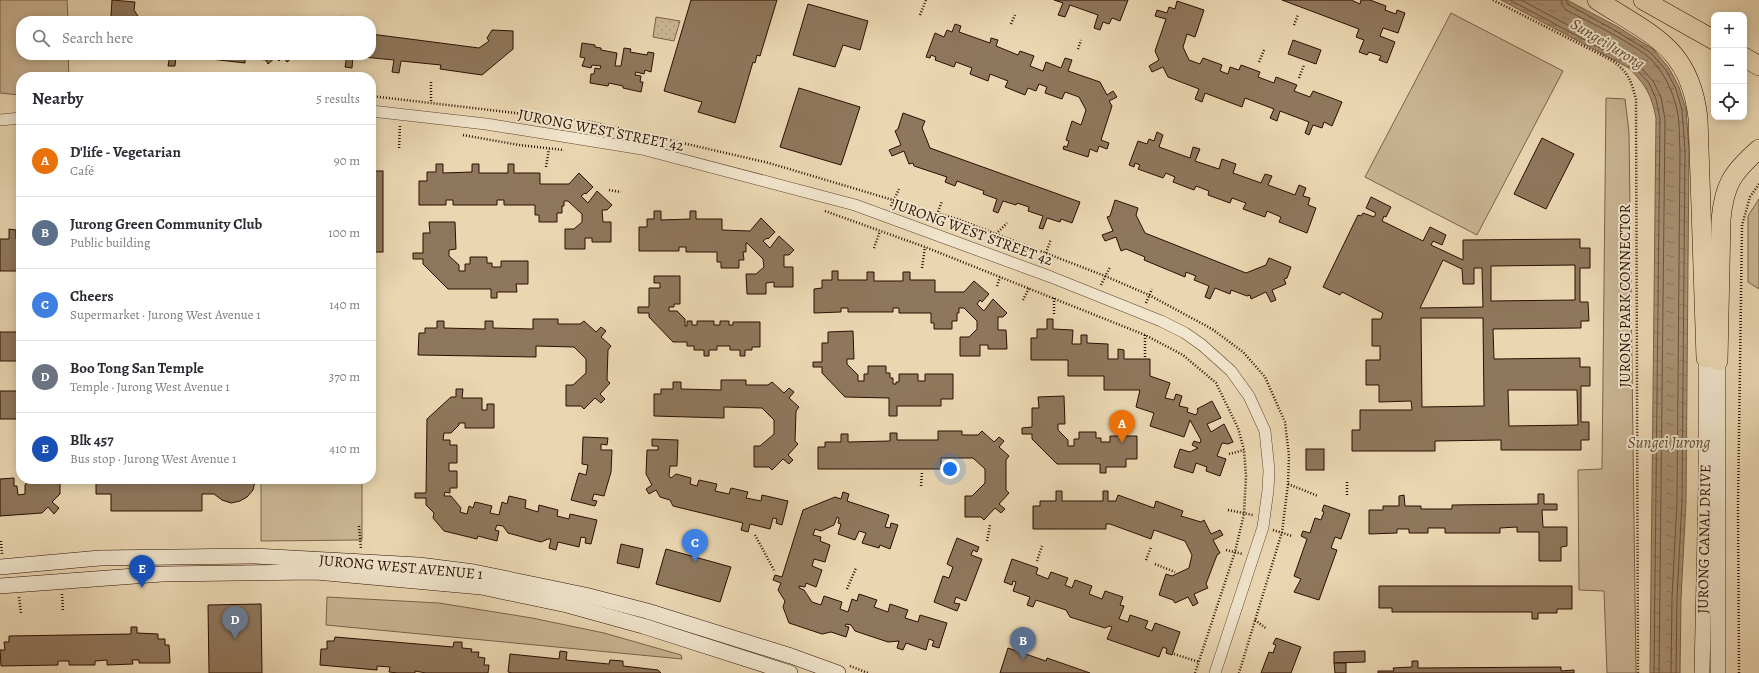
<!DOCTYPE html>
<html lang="en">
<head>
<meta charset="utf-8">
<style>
	:root { --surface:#fff; --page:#f7f7f7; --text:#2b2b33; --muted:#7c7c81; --line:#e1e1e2; --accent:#111827 }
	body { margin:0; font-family:Alegreya,serif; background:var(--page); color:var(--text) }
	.controls { position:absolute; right:12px; top:12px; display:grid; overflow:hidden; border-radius:8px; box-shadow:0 2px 10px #0003 }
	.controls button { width:36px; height:36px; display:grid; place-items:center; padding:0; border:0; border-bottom:1px solid var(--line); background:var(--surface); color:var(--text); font:20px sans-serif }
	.you { position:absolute; left:950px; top:469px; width:14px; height:14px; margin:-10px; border:3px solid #fff; border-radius:50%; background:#1a73e8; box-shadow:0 0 0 6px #1a73e833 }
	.badge { display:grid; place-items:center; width:26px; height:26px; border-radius:50%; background:var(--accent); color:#fff; font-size:13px; font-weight:700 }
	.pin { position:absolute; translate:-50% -33px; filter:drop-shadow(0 1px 2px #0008) }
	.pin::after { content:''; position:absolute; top:21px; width:14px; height:12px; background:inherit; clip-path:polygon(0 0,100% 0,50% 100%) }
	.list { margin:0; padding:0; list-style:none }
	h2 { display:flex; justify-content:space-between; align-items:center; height:52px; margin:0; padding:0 16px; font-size:17px }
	h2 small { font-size:13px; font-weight:400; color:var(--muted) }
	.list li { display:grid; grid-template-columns:26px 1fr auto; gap:12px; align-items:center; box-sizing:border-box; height:72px; padding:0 16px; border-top:1px solid var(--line) }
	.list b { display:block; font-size:15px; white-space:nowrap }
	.list p { margin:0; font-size:13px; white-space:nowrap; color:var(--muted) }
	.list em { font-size:13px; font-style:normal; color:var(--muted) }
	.icon { flex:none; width:22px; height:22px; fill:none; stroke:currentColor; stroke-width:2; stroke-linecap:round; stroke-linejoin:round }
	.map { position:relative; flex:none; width:1759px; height:673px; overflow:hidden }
	.search { position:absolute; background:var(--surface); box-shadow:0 2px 10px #0003; left:16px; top:16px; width:360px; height:44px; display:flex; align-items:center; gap:10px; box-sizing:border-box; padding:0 14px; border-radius:16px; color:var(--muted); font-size:15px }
	.panel { position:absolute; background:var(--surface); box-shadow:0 2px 10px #0003; left:16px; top:72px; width:360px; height:412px; border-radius:16px }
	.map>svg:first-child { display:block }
</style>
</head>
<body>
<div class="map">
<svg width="1759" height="673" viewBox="0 0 1759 673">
	<defs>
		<pattern id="park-dots" width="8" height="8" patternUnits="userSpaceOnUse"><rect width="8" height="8" fill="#cab594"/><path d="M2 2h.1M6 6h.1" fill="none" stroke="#ae9a7e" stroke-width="1.8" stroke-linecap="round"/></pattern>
		<pattern id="water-ripples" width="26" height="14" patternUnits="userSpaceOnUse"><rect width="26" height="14" fill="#a99376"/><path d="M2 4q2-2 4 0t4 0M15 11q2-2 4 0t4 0" fill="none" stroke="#8a765e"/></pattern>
	</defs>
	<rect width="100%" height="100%" fill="#ead7b2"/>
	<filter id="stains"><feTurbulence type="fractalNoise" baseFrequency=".005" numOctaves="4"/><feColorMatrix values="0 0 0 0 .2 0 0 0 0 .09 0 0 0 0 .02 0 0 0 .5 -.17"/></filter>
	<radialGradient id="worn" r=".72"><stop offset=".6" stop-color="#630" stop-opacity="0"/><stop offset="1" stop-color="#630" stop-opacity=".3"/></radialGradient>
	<g fill="#cab594" stroke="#7b624a">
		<path d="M0,0H67L68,21H21V55H68L69,77H21V95L0,93Z"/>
		<path d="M1451,13L1563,71L1477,235L1365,177Z"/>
		<path d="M1606,98L1625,99L1629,132L1636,673H1607L1604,591L1579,590L1578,470L1602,469Z"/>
		<path d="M1759,199V289L1748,282V216Z"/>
		<path d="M261,479H362V540L261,541Z"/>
		<path d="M327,597L439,603L532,618L604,633L681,655L682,659L326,625Z"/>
	</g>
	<path fill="url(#park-dots)" stroke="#7b624a" d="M656,17L680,21L674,41L653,37Z"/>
	<path fill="url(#water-ripples)" stroke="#775e47" d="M1501,0H1567L1618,27L1653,49L1669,68L1679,87L1686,109L1689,150L1686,502L1681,598L1680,673H1650L1656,118C1651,93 1646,86 1629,68Z"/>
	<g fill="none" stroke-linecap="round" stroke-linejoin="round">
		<g stroke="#6a503c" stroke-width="1">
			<path d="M1510,0L1632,65L1649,83L1656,99L1660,119L1654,673"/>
			<path d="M1521,0L1635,61L1653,81L1661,97L1665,119L1659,673"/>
			<path d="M1561,0L1562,5L1566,10C1593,24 1622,37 1646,55C1662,67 1673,91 1677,110C1680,123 1679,137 1680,150L1677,501L1672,598L1671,673"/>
			<path d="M1566,0L1569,5L1616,31L1650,52L1666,70L1676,89L1682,110L1685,150L1682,501L1677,598L1676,673"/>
		</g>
	</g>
	<g fill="#8f775d" stroke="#2c0e01" fill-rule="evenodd">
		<path d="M112,0L135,2L134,10L141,21H111L109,18L111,16Z"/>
		<path d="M691,0H777L760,56L757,55L755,63L753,62L735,123L698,112L702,102L664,91Z"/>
		<path d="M1054,0H1128L1120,21L1112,18L1109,24L1103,22L1100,30L1094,28L1098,15L1070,5L1065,17L1058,15L1063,3Z"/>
		<path d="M1282,0H1351L1360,4L1361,0H1370L1386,6L1385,10L1396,14L1397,10L1405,13L1398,33L1383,28L1380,36L1395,42L1387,63L1379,60L1381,56L1369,52L1367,55L1359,52L1364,40L1356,37L1359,29Z"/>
		<path d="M1177,1L1204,10L1195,37L1187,34L1183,47L1189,60L1200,64L1203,58L1222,65L1220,71L1228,74L1230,67L1239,70L1241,65L1260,72L1258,77L1274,83L1276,77L1297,85L1294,91L1310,97L1313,91L1342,102L1332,126L1324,122L1322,128L1313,125L1309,135L1305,133L1309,122L1280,111L1277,121L1270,118L1274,109L1245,98L1242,107L1205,93L1202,102L1195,99L1199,89L1168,77L1163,67L1152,72L1149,66L1159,60L1155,51L1166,19L1155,16L1157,10L1167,13L1169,7L1175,9Z"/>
		<path d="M808,4L868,21L860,50L843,45L835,67L793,55Z"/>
		<path d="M955,24L961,26L959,32L990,43L991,38L998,40L996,46L1018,55L1020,51L1034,56L1030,66L1043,71L1046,62L1061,68L1065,58L1072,60L1068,71L1100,82L1107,95L1113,91L1117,97L1109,101L1112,106L1101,140L1109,143L1107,149L1099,146L1097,152L1090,149L1088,157L1063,149L1064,146L1067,147L1069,141L1066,140L1072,121L1081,125L1086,110L1079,97L1065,92L1062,99L1045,93L1047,87L1039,84L1036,91L1028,88L1025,95L1005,87L1008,81L990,74L988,81L970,74L972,68L956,62L954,67L935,60L936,57L931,55L930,58L926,57L935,33L944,37L947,30L952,32Z"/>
		<path d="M492,30L513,31V49L482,75L440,69L441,65L401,61L399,73L392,72L394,60L353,56L352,68L345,67L347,55H345H371V34L479,48L489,41L487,38Z"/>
		<path d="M1293,40L1321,50L1316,64L1288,54Z"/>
		<path d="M582,43L595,45V47L601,48V50L617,53L615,66H621L624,48L631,49L630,52L647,55L648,52L654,53L651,72L645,70L644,74L636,72L635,75L641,76L640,82H643L641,92L623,88V86L609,83L608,86L590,83L591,74H594L595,68L600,69L601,66L592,65L591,68L582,66L585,58L580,57Z"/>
		<path d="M170,55H190V57L176,55L175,66H168Z"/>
		<path d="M202,55H289L292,58L287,62L283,57L279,61L276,57L268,64L266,60L245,58V63L202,58Z"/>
		<path d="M799,88L860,107L841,165L780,147Z"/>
		<path d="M903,113L925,121L922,128L930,148L1080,202L1072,223L1061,219L1060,222L1047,218L1043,229L1039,228L1043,216L1028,211L1029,207L1017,203L1016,205L1003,201L998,213L993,211L997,199L983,194L984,191L957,181L955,186L945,182L947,177L914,166L913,163L909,164L904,151L892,156L889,150L901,145L895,131L898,129Z"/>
		<path d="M1157,132L1163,135L1159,147L1190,158L1193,147L1200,149L1195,161L1219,169L1222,159L1236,164L1233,173L1261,183L1265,174L1272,176L1268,185L1295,195L1299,185L1306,188L1303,196L1310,198L1308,205L1316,208L1307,233L1279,222L1281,217L1267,211L1265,217L1243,209L1246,203L1232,198L1230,203L1208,195L1209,191L1196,186L1194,190L1173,182L1175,177L1166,173L1163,178L1138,169L1140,165L1135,163L1134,167L1129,165L1138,141L1147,144L1149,139L1154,141Z"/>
		<path d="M1542,138L1574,154L1546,209L1514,194Z"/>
		<path d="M436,164H443V173L472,172V164H479V173H508V164H514V173H540V184H569L579,173L593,187L586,194L585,193L581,196L588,203L597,191L612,205L607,210H602L603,222H611V242H592V238H585V249H565V229H574L582,222V214L568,201H564V206H562V213H557V222H539V215H535V205H504V200H497V205H453V200H446V205H419V181H427V172H436Z"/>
		<rect x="371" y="171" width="12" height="81"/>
		<path d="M1371,197L1391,207L1386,217L1384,216L1382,221L1423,241L1430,227L1446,235L1442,245L1433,241L1431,245L1463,260V240L1580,239V248H1590V268H1580V302H1588L1589,321H1581V328L1493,329L1494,359L1580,358V367H1590V386H1581V422H1589V440H1581V450H1501V440L1435,441V451H1352V430H1360V410H1412L1411,401L1379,402V385H1366V360H1380V346H1372V319H1381L1383,313L1342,292L1340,295L1323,287L1358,215L1361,216L1363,213L1374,217L1376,213L1366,208ZM1443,260L1462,269L1463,284H1474V268H1482L1483,307L1420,308ZM1575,265V300L1491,301V266ZM1421,318H1483L1484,406L1422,407ZM1508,390H1577L1578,425L1509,426Z"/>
		<path d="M1115,200L1138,208L1136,215L1145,233L1246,273L1266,265L1269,258L1291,267L1287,278L1284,279L1286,284L1272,290L1276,300L1271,302L1266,292L1251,299L1250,295L1247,296L1231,290L1230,294L1215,288L1210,299L1205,297L1209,286L1194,280L1196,276L1186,272L1185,277L1144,260L1145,257L1126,249L1121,251L1116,237L1105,241L1102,235L1113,231L1107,217L1110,216Z"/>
		<path d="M654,211H661V220L690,219V211H696V219H722V230L750,231L761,218L775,232L768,239L767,238L763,241L770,248L779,236L794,250L789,255H784V267H793V287H774V282L766,283V294H747L746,274H756L764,267L763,259L747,243H746V252H743L744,260H739V268H721V262H717V252H686V247H679V251H639V227H647V219H654Z"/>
		<path d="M429,222H455L456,249L449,250V256L459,265V271H465V264H470V257H487V263H492V267H501V261H528V284H516L517,292H497V298H491V289H448L423,264V259H413V253H423V233H430Z"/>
		<path d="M9,229L16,230V239H21V271H0V239H9Z"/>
		<path d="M832,271H838V280H867V272H874V281H903V272H910V280H935V292H964L974,281L989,294L982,302L980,300L977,304L984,311L993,299L1007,313L1003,317H998V330H1006L1007,349H988V345H980V356H960V337H969L977,329V321L964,308H959V313H957V321H952V329H934V323H931V313H899V308H893V312H848V308H841V312L814,313V289L822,288V280H832Z"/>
		<path d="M654,276H680V304H674V307H669V311H677L685,319V326H687V321H692V325H697V321H714V325H720V321H729V325H733V322H760V347H752V350H745V356H740V350H730V346H717V350H709V356H704V350H694V346H687V342H673L649,317V313H638V307H649V288H660V283H654Z"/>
		<path d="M533,319H558V324H580L584,321L596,332L601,327L606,331L601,337L611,346L608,350L607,380L610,383L600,394L605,399L601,403L595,398L584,409L581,406H566V385H573L586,373V359L574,347L536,346V357L418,355L419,333H425V328H437V321H444V328L485,329V321H493V328L533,329Z"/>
		<path d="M1047,319H1053V329L1073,330L1072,344H1081V335H1087V343L1108,344V359H1118V349L1124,350V359H1150V376L1170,383L1165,398L1174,400L1176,394L1182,396L1179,406L1188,408L1187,412L1196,415L1198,411L1197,409L1212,401L1221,418L1207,424L1211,432L1224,424L1233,442L1228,444L1222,443L1217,456L1226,459L1220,476L1206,471L1207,467L1196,463L1193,473L1174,467L1180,449L1190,452L1198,448L1192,445L1194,441L1200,443L1201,440L1190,420L1184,437L1150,426L1154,413L1136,407L1140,390H1104V376H1068V360H1031V338H1037V329H1047Z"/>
		<path d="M853,331L854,359H847V364L858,375V381H864V374H868V366H886V373H890V378H893V384H896V382H899V374H918V381H925V374H953V399H941V406H897V416H889V398L845,397L822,373V367H813V362H822V343H828V332Z"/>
		<path d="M0,332H20L21,358H17V361H0Z"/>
		<path d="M721,380H746V385H768L772,382L784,393L789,388L794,392L789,398L799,407L796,411L795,441L798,444L788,455L793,460L789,464L783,459L772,470L769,467H754V446H760L774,434V420L762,408L724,407V418L654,416V394H661V389H673V382H681V389L721,390Z"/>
		<path d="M456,389H463L462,398H482V410H487V404H494V428H465V423H459V425L451,433H444L443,440H450V445H457V463H449V471H457V488H450V493L445,492L444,496H451L461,508L460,512L467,514L469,506L473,508L475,502L492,506L490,513L499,515L502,502L507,504L509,496L526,500L525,508L538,512L539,505L558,510L557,516L569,519L570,514L597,520L591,544L585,543L586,538L581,537L579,547L558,542L556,550L549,548L551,539H548L541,542L508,533L503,526L497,525L495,530L499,531L497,541L478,536L477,539L444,531L433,518L434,513L426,505V498H415V493H426L427,419L451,397H456Z"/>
		<rect x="0" y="391" width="21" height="28"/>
		<path d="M1064,396L1065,424H1058V430L1068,440V446H1074V439H1079V432H1096V438H1101V442H1110V436H1137V459H1126V467H1106V473H1100V464H1057L1032,439V434H1022V428L1032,427V408H1039L1038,397Z"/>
		<path d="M938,431H962V435H978L982,431L994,442L999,437L1004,441L999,447L1009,456L1006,460V490L1009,493L999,504L1005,509L1001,513L995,508L984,520L981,517H965V496H972L985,483V469L973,458H941V469H818V447H825V442H841V434H848V442L890,441V433H897V440H938Z"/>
		<path d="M583,437L608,438L607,445L601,444V450H612L611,472L604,496L594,494L592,500L597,501L595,506L571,500L579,473L586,475L588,465L582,464Z"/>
		<path d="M652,439L678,440L677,466H670L669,476L671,478L676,474L691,478L690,484L697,486L699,480L717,484L715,491L729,494L731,488L748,492L746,498L761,501L762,495L788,501L782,525L776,523L777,519L773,518L770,529L750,524L748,532L741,530L743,523L673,506L670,500L660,497L656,490L649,494L646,489L652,485L646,474L647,450H658V446H652Z"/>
		<rect x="1306" y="449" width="18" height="21"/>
		<path d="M14,478V486H17L18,495L25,494V485L30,479H60V494L52,502L59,508L54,514L48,507L42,513L0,516V479Z"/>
		<path d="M96,479H255V481L253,490L247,497L240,501L231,503L222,500L214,494H202V511H111V494H96Z"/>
		<path d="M1056,491H1062V501H1103V491H1108V501H1116L1118,495L1154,508L1156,501L1183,511L1181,516L1201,522L1204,520L1211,534L1220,530L1223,535L1213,540L1220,553L1217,555L1206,584L1208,588L1194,594L1198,603L1193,606L1188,597L1175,603L1173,600L1159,595L1166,574L1172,576L1189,568L1192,555L1185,541L1154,530L1151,539L1110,524H1106V529H1033V506H1040V501H1056Z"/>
		<path d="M843,492L849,494L847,501L889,515L885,527L890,528L891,523L898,525L890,549L880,545L879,548L862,543L866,533L859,531L855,540L838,534L841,524L838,523L839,518L837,517L834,525L821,531L815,529L813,535L821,537L820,541L830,545L825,562L814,559L812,566L822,570L816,587L806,583L805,587L799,586V588L804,590L812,602L821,605L824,596L842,602L840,609L848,612L852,599L857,601L859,594L877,600L874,607L888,612L890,604L908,610L905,618L918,622L920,615L947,623L939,648L932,646L934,641L929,639L926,650L906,643L903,650L897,648L899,641L888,642L855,631L851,625L846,624L845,626L849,627L846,637L831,632L822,634L789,623L783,607L785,601L778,590L781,583L773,580L775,575L782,577L803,510L835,497L841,499Z"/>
		<path d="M1538,494H1544V504H1557V510H1542L1543,527H1567V546L1561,547V561H1539V532H1517V527L1500,528V533H1445V528H1428V533H1409V529H1397V533L1369,534V510H1383V506H1399V496L1404,495L1405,506H1421V509H1452V505L1538,504Z"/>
		<path d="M1324,505L1350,514L1341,539L1335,537L1331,548L1337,550L1319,600L1294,592L1301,579L1294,576L1307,539L1301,536L1303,531L1310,533L1315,518L1321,520L1324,512L1322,511Z"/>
		<path d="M957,538L979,547L977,552L973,550L971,555L982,559L966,601L956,597L954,603L960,604L957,611L934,602L943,576L949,578L953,567L947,564Z"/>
		<path d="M621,544L643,549L639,568L617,563Z"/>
		<path d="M666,549L731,567L720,602L656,584Z"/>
		<path d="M1012,559L1038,568L1036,574L1048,579L1051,572L1068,578L1065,585L1072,588L1075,580L1092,586L1089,594L1102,599L1105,591L1123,597L1120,605L1124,606L1119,619L1128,622L1130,615L1148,621L1145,628L1152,631L1155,623L1180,632L1172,655L1166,653L1167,649L1163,647L1159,657L1107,639L1112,627L1109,626L1105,628L1070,617L1066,610L1036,600L1033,607L1027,605L1030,597L1013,591L1016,582L1013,581L1012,585L1004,582Z"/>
		<path d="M1379,586H1572V609H1557V613H1538V619H1532V612H1392V608H1379Z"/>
		<path d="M261,604L262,673H209L208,605Z"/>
		<path d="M131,627H137V633L158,634V639H165V645H169L170,663H139V660H132L133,664L107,665V660L95,661V665H69V661H58V665L1,666L0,650H5L4,642H9V636L131,634Z"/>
		<path d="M335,637L453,647L454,642H462V648L472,649L471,652H479L478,657L485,658L484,665H489L488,673H426L415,671V673H398L389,672L390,667L377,666V670L320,665L321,649H327V641H334Z"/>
		<path d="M1276,638L1301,647L1291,673H1261L1269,652L1273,653L1276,645L1273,644Z"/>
		<path d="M1008,648L1046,661L1047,658L1090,673H1000Z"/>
		<path d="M560,651L567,652L566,660L609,664L610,660L623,661V666L658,670L661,673H512L508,672L510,654L559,659Z"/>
		<path d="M1365,651V662L1334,663V652Z"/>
		<path d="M1412,661H1418V668L1561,667V671L1574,670V673H1378V671H1394L1393,668L1412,667Z"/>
		<path d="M1334,663H1346V673H1335Z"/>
	</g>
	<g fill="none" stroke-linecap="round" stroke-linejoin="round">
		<g stroke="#5c402d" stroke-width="12">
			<g id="street">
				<path d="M371,111L486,124L642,149L855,205L1051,277L1161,321L1185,333L1202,345L1231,371L1249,396L1265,431L1269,470L1268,490L1263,527L1215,673"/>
				<path d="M0,120L21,118"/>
			</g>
		</g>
		<g stroke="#2c0e01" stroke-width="16">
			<g id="secondary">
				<path d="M0,567L100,558L254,556L419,565L474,572L585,595L647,611L791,656L838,673"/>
				<path d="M0,586L162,574L316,572L481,587L567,605L643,626L790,673"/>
				<path d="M1702,673L1706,488V358"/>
				<path d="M1718,673V361"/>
			</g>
		</g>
		<g stroke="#2c0e01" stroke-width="20">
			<g id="highway">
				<path d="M1597,0C1651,35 1690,47 1698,118L1706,358"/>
				<path d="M1643,0L1714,40"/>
				<path d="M1744,57L1759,66"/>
				<path d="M1718,361L1721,220C1724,184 1733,172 1759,149"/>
			</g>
		</g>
		<g stroke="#2c0e01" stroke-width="2.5" stroke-dasharray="1 2" stroke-linecap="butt">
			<path d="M1493,0L1613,61C1629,73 1631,81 1636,99L1638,673"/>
			<path d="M920,15L926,0"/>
			<path d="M341,21L342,15"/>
			<path d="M1011,24L1015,15"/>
			<path d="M1294,25L1298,15"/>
			<path d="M1078,49L1081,40"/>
			<path d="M1259,62L1264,50"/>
			<path d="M281,72V77"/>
			<path d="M1299,78L1304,65"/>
			<path d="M431,82V103"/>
			<path d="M371,96L592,122L769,163L960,220L1105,276L1149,295L1212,329L1243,352L1265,377L1285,422L1289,456L1288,484L1282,532L1239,673"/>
			<path d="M463,135L519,145L564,150"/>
			<path d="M399,148L400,126"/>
			<path d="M546,167L549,149"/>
			<path d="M609,190L621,192"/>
			<path d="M891,206L899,189"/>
			<path d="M825,211L925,247L1145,335L1183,355L1216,383L1238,428L1244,450L1246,476L1244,514L1235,552L1195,673"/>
			<path d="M934,223L942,201"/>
			<path d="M996,234L1007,223"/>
			<path d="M874,248L880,231"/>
			<path d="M1046,253L1051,239"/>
			<path d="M922,268L925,247"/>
			<path d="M1101,285L1110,267"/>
			<path d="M997,286L1000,277"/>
			<path d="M1054,298V315"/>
			<path d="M1023,300L1029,288"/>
			<path d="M1146,303L1152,289"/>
			<path d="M1145,357V335"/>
			<path d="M1229,454L1244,450"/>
			<path d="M1347,482V496"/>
			<path d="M1288,484L1318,496"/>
			<path d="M921,486L922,472"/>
			<path d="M1228,510L1253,515"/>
			<path d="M359,526L361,549"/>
			<path d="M1273,530L1292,536"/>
			<path d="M755,535L775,572"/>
			<path d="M1,541L2,554"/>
			<path d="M987,541L990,525"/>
			<path d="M1226,550L1243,554"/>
			<path d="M1146,560L1151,547"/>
			<path d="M1037,561L1042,546"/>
			<path d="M1155,564L1175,572"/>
			<path d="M847,589L856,568"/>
			<path d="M62,594L63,611"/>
			<path d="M19,597L21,613"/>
			<path d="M1255,620L1267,629"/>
			<path d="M1174,654L1199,662"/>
			<path d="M850,666L868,673"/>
			<path d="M1739,673L1738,505L1742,225L1750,197L1759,184"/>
		</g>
		<use href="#street" stroke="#f1e5cd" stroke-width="11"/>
		<use href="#secondary" stroke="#f1e5cd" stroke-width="15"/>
		<use href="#highway" stroke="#ead7b2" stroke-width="19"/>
	</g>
	<g text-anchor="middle" stroke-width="4" stroke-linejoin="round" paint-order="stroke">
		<g font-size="15" fill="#2c0e01" stroke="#f1e5cd">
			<text transform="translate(601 130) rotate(11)" y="5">JURONG WEST STREET 42</text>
			<text transform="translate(973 232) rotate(20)" y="5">JURONG WEST STREET 42</text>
			<text transform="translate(1625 296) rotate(-90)" y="5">JURONG PARK CONNECTOR</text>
			<text transform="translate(1704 539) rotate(-89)" y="5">JURONG CANAL DRIVE</text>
			<text transform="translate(401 567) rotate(5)" y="5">JURONG WEST AVENUE 1</text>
		</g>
		<g font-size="16" font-style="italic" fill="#644a36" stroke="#f1e5cd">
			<text transform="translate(1608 43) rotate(31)" y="6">Sungei Jurong</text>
			<text x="1669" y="448">Sungei Jurong</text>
		</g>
	</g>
	<rect width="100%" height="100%" filter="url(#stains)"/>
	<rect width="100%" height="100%" fill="url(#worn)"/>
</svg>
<div class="controls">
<button>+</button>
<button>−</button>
<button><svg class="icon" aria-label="locate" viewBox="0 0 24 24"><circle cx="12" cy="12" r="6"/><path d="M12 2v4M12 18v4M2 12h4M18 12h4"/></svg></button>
</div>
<div class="you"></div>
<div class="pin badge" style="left:1122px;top:443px;background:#e8710a">A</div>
<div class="pin badge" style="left:1023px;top:660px;background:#5c6f8a">B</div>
<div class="pin badge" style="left:695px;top:562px;background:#3f7fe0">C</div>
<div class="pin badge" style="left:235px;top:639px;background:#6b7280">D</div>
<div class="pin badge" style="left:142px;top:588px;background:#1a4fb4">E</div>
<div class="search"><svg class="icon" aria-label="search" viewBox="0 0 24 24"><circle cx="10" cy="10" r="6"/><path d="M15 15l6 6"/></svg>Search here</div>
<section class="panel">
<h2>Nearby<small>5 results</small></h2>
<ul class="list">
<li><span class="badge" style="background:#e8710a">A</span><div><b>D'life - Vegetarian</b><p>Café</p></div><em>90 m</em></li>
<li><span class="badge" style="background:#5c6f8a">B</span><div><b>Jurong Green Community Club</b><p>Public building</p></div><em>100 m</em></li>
<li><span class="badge" style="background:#3f7fe0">C</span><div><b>Cheers</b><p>Supermarket · Jurong West Avenue 1</p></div><em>140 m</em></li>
<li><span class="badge" style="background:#6b7280">D</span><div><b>Boo Tong San Temple</b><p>Temple · Jurong West Avenue 1</p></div><em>370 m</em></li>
<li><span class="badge" style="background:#1a4fb4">E</span><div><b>Blk 457</b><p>Bus stop · Jurong West Avenue 1</p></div><em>410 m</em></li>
</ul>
</section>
</div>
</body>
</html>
